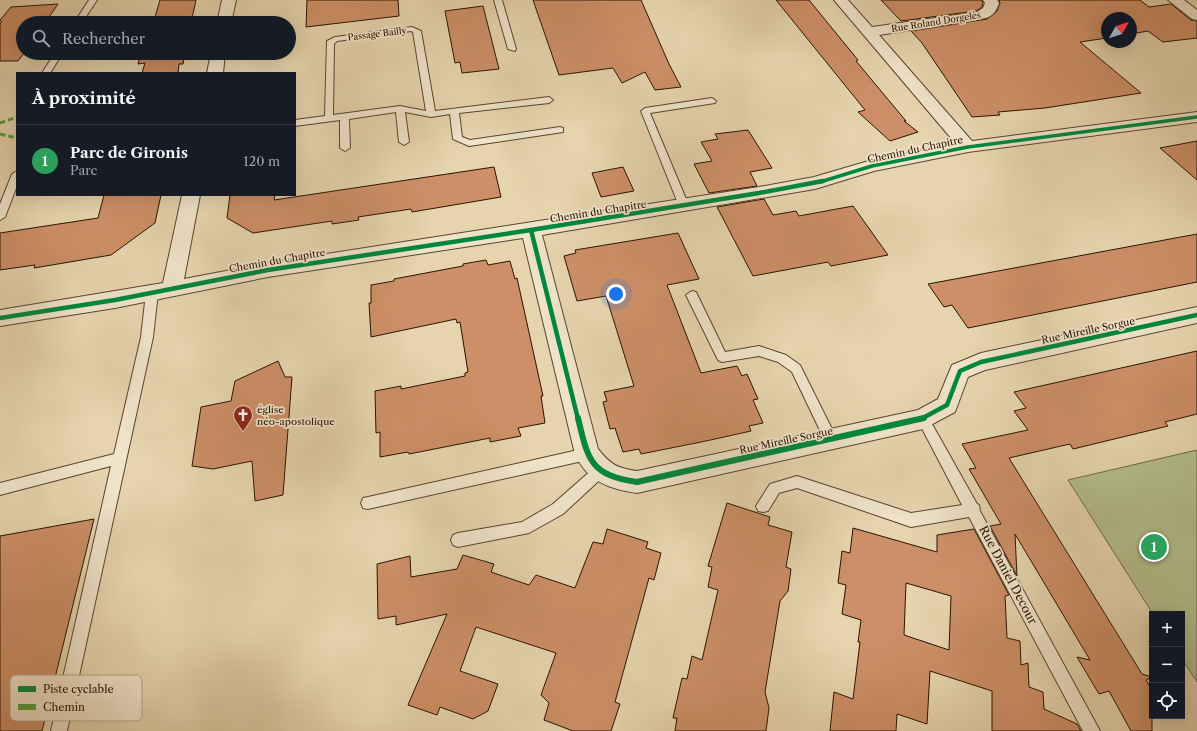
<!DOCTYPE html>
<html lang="fr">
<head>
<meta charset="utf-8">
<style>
	:root { --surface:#171b24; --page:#242831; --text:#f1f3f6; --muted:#9ea1a6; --line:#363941; --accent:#c59692 }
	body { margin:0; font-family:"Libre Caslon Text",serif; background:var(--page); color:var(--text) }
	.controls { position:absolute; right:12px; bottom:12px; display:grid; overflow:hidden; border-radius:0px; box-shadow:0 4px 16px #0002 }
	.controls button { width:36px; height:36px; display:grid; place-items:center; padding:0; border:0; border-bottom:1px solid var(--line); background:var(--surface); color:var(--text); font:20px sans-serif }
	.compass { position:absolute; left:1101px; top:12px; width:36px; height:36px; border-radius:50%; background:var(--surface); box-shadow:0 4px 16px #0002; rotate:51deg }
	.you { position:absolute; left:616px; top:294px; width:14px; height:14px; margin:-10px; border:3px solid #fff; border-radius:50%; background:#1a73e8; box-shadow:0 0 0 6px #1a73e833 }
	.badge { display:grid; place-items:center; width:26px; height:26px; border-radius:50%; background:var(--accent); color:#fff; font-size:13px; font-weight:700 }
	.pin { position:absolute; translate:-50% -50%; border:2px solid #fff; box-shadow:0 1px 4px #0006 }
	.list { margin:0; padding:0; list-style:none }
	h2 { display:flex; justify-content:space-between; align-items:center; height:52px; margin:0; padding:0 16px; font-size:17px }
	h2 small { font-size:13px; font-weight:400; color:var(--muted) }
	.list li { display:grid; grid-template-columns:26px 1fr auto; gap:12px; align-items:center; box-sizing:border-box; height:72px; padding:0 16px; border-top:1px solid var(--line) }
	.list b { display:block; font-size:15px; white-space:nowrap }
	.list p { margin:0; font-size:13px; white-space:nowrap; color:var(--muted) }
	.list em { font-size:13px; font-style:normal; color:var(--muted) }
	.icon { flex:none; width:22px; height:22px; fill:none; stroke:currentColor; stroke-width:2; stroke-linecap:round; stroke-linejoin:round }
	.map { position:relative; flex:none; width:1197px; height:731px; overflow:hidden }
	.search { position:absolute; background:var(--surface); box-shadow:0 4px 16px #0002; left:16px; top:16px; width:280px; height:44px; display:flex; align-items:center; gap:10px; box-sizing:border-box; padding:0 14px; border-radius:22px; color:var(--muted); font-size:15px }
	.panel { position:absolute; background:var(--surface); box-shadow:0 4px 16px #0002; left:16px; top:72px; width:280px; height:124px; border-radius:0px }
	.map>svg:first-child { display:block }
</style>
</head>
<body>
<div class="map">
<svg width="1197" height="731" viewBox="0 0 1197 731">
	<rect width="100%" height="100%" fill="#e6d4ae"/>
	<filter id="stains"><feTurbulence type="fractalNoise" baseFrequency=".005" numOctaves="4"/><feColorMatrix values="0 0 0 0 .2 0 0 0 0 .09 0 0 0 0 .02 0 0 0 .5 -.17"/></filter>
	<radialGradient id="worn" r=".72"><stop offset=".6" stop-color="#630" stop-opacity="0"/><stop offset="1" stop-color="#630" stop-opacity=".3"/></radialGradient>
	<path fill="#b3bd8c" stroke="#6e6846" d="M1197,450V682L1182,659V614H1153L1068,480Z"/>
	<g fill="#cd8f67" stroke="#281400" fill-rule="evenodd">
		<path d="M160,0H196L191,23H149L151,18L155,17Z"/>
		<path d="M307,0H398L399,16L306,27Z"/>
		<path d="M533,0H641L669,64L681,87L655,90L645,72L622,83L613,68L559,75Z"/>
		<path d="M776,0H809L858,60L856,61L906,121H904L918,132L890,141L858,112L865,110Z"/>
		<path d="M881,0H982L983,3L982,7L976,11L901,21Z"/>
		<path d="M999,0H1140L1149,7L1171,4L1191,20L1197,21V38L1163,42L1148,31L1131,34V18H1107V38L1080,42L1141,93L1045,108L998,112L1000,115L972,117L922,43L911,31L987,19L997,11L1000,3Z"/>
		<path d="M58,4L45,23H23L24,53L18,61H0V23L2,22L0,20L11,7Z"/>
		<path d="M483,6L499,69L462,73L460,62L455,63L445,11Z"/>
		<path d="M141,53H185L183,64H179L178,73H142L145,63L138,64Z"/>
		<path d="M748,130L772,168L750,172L757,186L709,193L694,164L712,161L701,142L718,139L715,134Z"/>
		<path d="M1197,141V180L1160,148Z"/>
		<path d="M494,167L501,197L412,212L411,209L358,217L359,220L332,224V221L253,233L227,218L230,195H275L274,200Z"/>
		<path d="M623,167L634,191L601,197L592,173Z"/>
		<path d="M104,195H161L155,223L111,255L34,268L35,265L0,270V233L98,218Z"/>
		<path d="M764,199L773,215L796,211L799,216L853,206L888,255L831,266L828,262L753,276L717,207Z"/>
		<path d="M678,233L699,279L667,285L701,373L737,366L742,376L747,374L758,399L753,400L763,423L749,426L751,431L706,441L641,454L639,449L623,452L615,428L610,429L603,402L607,401L604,392L634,386L606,296L577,301L564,256L576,253L575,250Z"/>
		<path d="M1197,234V282L968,328L952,305L944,307L928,284Z"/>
		<path d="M486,260L488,265L510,261L515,279L517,278L543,396H541L545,423L518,428L521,436L490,442V438L409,454L408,452L380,457V432L376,433L375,391L401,386V389L465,376V373L468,372L460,322L457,323L456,319L371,337L369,303H371V285L394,281V279L463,266V264Z"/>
		<path d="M1197,351V414L1165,422L1168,426L1073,449L1070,444L1009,458L1142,674L1152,677L1146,680L1152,690V731H1131L1109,691L1099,694L1077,657L1090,660L1015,534L1017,576L990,526L1001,524L969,469L976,468L962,444L1028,430L1014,411L1026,408L1014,392Z"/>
		<path d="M278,361L285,377H292L283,495L255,501L252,461L213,469L192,466L201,407L231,401L235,381Z"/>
		<path d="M727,503L770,517L768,525L792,532L786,567L791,569L788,591L780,601L765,692L769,708L766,731H675L677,718H673L682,678L687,679L692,656L702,660L718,590L708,587L712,567L708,566Z"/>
		<path d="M94,519L42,731H0V536Z"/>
		<path d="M853,528L937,552V535L974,529L1009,595L1005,596L1007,638L1020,641L1021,665L1028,663L1029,687L1043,692L1044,709L1077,724L1081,731H992V691L930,671L927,724L897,714L896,731H830L834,692L853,699L860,642H858L861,620L842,614L846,585L838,583L842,551L850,553ZM906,583L951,596L949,650L904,635Z"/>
		<path d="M607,529L648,542L646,548L661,553L654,580L649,578L615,702L620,704L611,731H573L544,720L549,703L541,695L556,653L476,627L460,671L498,684L488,711L473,719L440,707L437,715L408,705L447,614L396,625V616L378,619L377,564L410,556L411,577L457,569L463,555L494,564L491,572L529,585L536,575L575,588L593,542L603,544Z"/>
	</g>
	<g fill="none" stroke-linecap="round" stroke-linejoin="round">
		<g stroke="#58442c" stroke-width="2">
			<g id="lane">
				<path d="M89,0H97L82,23H74Z"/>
				<path d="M494,0H502L516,49L515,51L508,49Z"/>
				<path d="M412,27L421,31L435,111L549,97L553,100L549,103L459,113L462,137L470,140L560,127L563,128V132L469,146L453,139L450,114L431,117L405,112L409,142L404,145L399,142L396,112L349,119L350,148L345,151L340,148V120L295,126V120L325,116L327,41L335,37ZM411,31L413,32L426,111L400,106L333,115L334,44L337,41Z"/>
				<path d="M55,53H63L50,73H42Z"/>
				<path d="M712,98L716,101L715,103L650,113L689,206L684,209L679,206L641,111L645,108Z"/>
				<path d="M17,171V186L5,217L0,220V204L12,174Z"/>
				<path d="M152,289L158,293L153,337L67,731H51L111,466L0,495V483L114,454L141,337L146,293Z"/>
				<path d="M692,291L696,292L725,352L759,346L786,355L800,365L837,439L836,443L831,445L826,443L792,372L778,362L759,356L722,362L718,360L686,295Z"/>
				<path d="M923,414L927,415L977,504L979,505L980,511L1100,731H1083L969,517L911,527L797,488L779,493L768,511L763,512L758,511L756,506L770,484L797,476L911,513L962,505L917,419L919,415Z"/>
				<path d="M587,448L592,450L594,454L592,458L587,460L368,509L363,508L361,503L363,498L368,497Z"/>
				<path d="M600,465L605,467L607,471L605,475L563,514L529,533L458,547L453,545L451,540L453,535L458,533L522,522L553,504L595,467Z"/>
			</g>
		</g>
		<g stroke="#58442c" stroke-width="2">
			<g id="street">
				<path d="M222,0H236L231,23H217Z"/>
				<path d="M834,0H848L872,27L977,12L983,8L985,3L983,0H997L999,3C997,10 993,16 986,18L879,35L972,141L1197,112V122L968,152L874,171L815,189L542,235L598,449C611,465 617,468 637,471L918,410L938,399L952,365L981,353L1197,307V323L985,370L968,377L955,412L923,429L637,493C609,489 587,481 575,454L523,238L268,277L115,308L0,326V310L163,283L182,195H200L184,279L268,263L759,187L814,177L872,160L956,144Z"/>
				<path d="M1168,0H1184L1197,10V20L1192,19Z"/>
				<path d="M211,53H225L223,73H207Z"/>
			</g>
		</g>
		<use href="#lane" fill="#efe3ca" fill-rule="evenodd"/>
		<use href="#street" fill="#efe3ca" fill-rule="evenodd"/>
		<g stroke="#51a03c" stroke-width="3" stroke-dasharray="5.5 3" stroke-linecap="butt">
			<path d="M0,123L17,117"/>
			<path d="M0,134L17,138"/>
		</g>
		<g stroke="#efe3ca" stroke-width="5.5">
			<path id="cycleway-far2" d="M820,182L872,166L968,147L1197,117"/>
		</g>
		<g stroke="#efe3ca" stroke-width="7">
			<g id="cycleway-far1">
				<path d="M531,230L578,419"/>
				<path d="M0,318L115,300L268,270L531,230L759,193L823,181"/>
				<path d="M921,419L947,405L960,371L981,362L1197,315"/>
			</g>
		</g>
		<g stroke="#efe3ca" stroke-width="8">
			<path id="cycleway" d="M578,418C588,460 590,475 637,482L924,418"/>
		</g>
		<use href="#cycleway-far2" stroke="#00873e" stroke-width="3.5"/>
		<use href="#cycleway-far1" stroke="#00873e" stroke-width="4.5"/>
		<use href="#cycleway" stroke="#00873e" stroke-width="6"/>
	</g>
	<defs>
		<g id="church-pin" transform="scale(1)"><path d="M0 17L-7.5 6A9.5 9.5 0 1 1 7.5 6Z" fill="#8f2418" stroke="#efe3ca"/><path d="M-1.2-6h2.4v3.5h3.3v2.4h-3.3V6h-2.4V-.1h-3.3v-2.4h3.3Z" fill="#fff"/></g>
	</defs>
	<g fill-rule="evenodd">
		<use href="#church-pin" x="243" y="415"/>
	</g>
	<g text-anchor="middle" stroke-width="3.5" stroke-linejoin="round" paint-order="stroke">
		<g font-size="9" fill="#281400" stroke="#efe3ca">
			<text transform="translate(936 22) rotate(-9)" y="3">Rue Roland Dorgelès</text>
			<text transform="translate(377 34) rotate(-7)" y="3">Passage Bailly</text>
		</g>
		<g font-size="10" fill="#281400" stroke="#efe3ca">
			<text transform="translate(915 149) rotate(-12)" y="4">Chemin du Chapitre</text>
			<text transform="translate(598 211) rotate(-9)" y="4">Chemin du Chapitre</text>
			<text transform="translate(277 260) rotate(-10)" y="4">Chemin du Chapitre</text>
			<text transform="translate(1088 330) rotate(-12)" y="4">Rue Mireille Sorgue</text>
			<text transform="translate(786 440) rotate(-12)" y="4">Rue Mireille Sorgue</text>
		</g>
		<g font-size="10" fill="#281400" stroke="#efe3ca" text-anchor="start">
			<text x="257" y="413">église<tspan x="257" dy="12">néo-apostolique</tspan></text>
		</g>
		<g font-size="12" fill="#281400" stroke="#efe3ca">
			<text transform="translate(1008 575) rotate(62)" y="4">Rue Daniel Decour</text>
		</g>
	</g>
	<rect x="10" y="675" width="132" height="46" rx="6" fill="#efe3ca" stroke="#b3a58d" stroke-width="1"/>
	<rect x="18" y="686" width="18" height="6" fill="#00873e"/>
	<rect x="18" y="704" width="18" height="6" fill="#51a03c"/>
	<g font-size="11" fill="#281400">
		<text x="43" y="693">Piste cyclable</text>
		<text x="43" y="711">Chemin</text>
	</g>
	<rect width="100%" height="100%" filter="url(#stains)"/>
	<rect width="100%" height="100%" fill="url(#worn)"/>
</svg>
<div class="controls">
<button>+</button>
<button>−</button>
<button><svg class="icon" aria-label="locate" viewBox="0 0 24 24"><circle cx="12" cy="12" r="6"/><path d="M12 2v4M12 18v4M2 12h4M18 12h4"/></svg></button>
</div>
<svg class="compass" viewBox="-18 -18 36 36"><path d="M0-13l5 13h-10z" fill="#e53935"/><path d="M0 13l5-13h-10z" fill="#9ea1a6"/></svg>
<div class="you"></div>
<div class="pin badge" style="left:1154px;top:547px;background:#2e9e5b">1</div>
<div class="search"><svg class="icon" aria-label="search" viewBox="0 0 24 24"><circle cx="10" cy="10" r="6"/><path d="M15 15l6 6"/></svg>Rechercher</div>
<section class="panel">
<h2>À proximité<small></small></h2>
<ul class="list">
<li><span class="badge" style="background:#2e9e5b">1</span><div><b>Parc de Gironis</b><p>Parc</p></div><em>120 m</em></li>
</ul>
</section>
</div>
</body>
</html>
